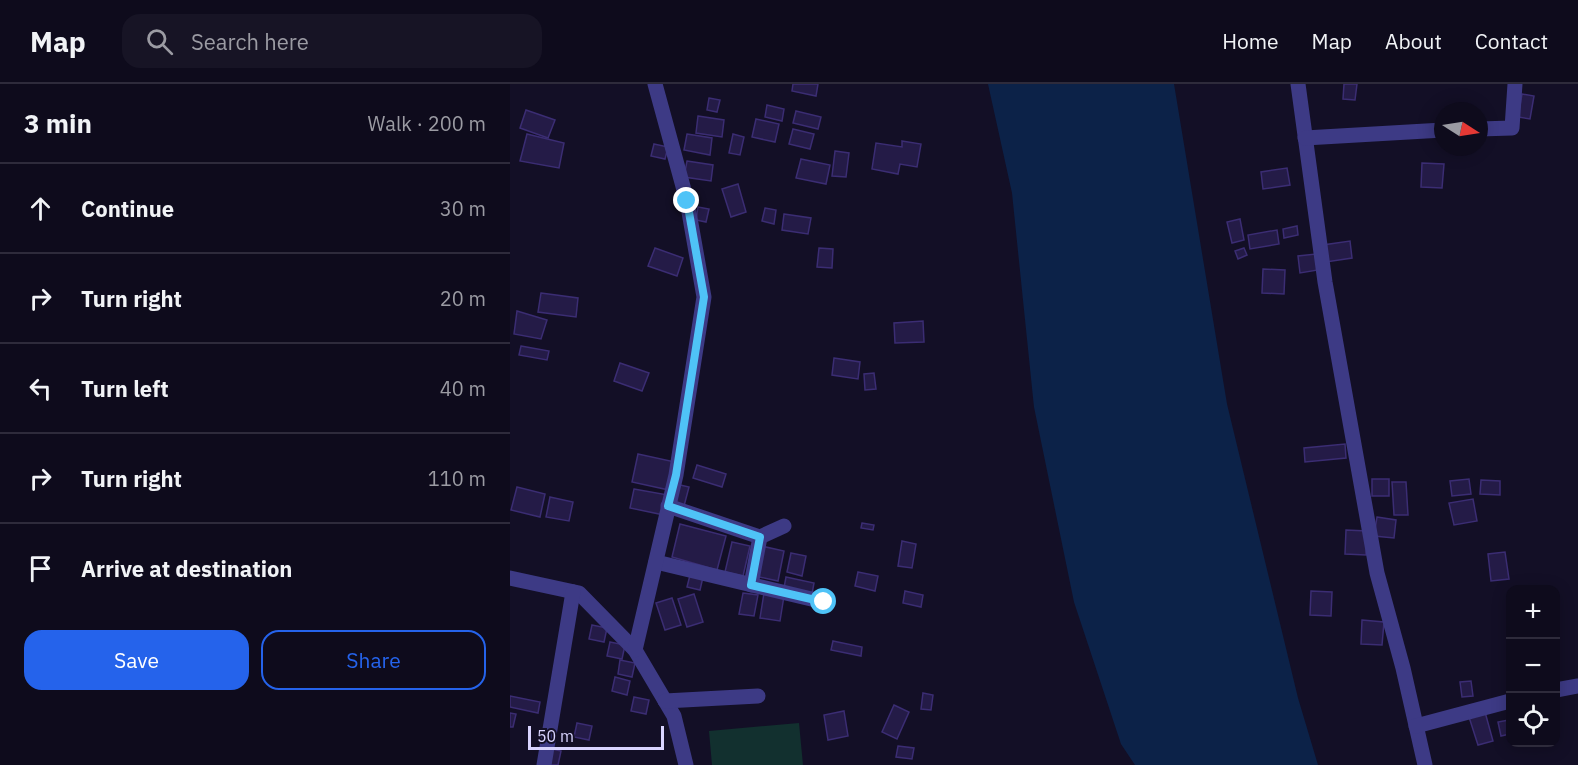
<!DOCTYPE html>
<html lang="en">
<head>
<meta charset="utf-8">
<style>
	:root { --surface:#0e0b1c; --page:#171425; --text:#f1f3f6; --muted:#9b9ba3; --line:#2e2b3b; --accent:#2563eb }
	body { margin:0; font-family:"IBM Plex Sans",sans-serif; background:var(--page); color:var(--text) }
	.controls { position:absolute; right:18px; bottom:18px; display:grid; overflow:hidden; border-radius:12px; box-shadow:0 3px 15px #0003 }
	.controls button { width:54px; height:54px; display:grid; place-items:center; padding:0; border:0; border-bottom:2px solid var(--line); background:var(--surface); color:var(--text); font:30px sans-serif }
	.compass { position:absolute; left:924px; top:18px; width:54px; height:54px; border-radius:50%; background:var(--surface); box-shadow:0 3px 15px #0003; rotate:102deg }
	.scale { position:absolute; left:18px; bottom:15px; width:136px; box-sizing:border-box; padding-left:6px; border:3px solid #d9d4ff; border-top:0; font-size:16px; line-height:21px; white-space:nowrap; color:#d9d4ff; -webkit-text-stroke:4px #130f26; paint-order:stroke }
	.stop { position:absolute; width:18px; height:18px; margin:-14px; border:4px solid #4fc3f7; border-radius:50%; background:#fff }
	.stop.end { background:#4fc3f7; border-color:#fff; box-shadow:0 2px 6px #0008 }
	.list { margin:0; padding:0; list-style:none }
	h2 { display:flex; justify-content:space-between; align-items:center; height:78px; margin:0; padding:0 24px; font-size:26px }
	h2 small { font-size:20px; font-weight:400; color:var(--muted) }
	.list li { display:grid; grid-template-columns:39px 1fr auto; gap:18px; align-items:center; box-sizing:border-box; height:90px; padding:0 24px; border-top:2px solid var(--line) }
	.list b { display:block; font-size:22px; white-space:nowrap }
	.list em { font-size:20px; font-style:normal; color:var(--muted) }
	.actions { display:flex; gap:12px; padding:18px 24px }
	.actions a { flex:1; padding:14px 0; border:2px solid var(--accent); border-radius:18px; text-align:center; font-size:21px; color:var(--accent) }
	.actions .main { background:var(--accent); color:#fff }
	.icon { flex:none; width:33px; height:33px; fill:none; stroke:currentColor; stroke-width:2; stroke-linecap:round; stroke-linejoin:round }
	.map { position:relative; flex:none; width:1068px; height:681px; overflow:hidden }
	header { display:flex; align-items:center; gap:36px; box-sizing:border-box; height:84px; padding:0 30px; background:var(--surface); border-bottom:2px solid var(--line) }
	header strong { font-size:28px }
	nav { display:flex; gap:33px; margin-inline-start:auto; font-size:21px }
	.search { width:420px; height:54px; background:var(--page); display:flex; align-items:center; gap:15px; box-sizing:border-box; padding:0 21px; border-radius:18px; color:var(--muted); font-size:22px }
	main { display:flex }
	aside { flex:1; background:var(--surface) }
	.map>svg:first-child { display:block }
</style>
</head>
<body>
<header>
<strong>Map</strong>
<div class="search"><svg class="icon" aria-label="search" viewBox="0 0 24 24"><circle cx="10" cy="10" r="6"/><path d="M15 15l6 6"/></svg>Search here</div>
<nav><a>Home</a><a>Map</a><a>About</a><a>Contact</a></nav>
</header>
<main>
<aside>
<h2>3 min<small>Walk · 200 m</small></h2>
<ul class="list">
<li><svg class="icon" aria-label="ahead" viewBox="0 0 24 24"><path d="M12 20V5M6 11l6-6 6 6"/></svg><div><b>Continue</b></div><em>30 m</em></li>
<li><svg class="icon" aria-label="right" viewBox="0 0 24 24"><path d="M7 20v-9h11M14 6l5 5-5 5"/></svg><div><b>Turn right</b></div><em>20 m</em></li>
<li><svg class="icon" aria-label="left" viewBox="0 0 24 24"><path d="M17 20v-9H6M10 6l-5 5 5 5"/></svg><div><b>Turn left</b></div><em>40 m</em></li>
<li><svg class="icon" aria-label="right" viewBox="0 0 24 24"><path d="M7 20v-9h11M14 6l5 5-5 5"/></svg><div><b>Turn right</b></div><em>110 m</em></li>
<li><svg class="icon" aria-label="arrive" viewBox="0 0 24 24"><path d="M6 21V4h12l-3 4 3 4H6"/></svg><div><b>Arrive at destination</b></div></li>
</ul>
<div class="actions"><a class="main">Save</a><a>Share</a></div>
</aside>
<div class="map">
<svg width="1068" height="681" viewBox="0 0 1068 681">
	<rect width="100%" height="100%" fill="#130f26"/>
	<path fill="#12302f" d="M289,639L293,681H202L199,647Z"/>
	<path fill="#0c2248" d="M478,0H664L717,320L788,614L808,681H625L611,660L564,518L524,323L502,109Z"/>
	<g fill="#241b47" stroke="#3b2d73" stroke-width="1.5">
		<path d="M283,0H308L306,12L282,7Z"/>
		<path d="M834,0H847L845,16L833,15Z"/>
		<path d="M1012,10L1024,12L1020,35L1008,33Z"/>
		<path d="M199,14L210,16L207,28L197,26Z"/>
		<path d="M257,21L274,25L272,37L255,33Z"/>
		<path d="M16,26L45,36L38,54L10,44Z"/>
		<path d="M286,27L311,33L308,45L283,39Z"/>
		<path d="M188,32L214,36L212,53L186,49Z"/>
		<path d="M246,35L269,40L265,58L242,53Z"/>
		<path d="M283,45L304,50L300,65L279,60Z"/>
		<path d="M17,50L54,59L49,84L10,77Z"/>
		<path d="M177,50L202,54L200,71L174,66Z"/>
		<path d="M223,50L234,53L230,71L219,69Z"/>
		<path d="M392,57L411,60L407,83L390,80L388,90L362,85L366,59L392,63Z"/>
		<path d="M144,60L158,63L155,75L141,72Z"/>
		<path d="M325,67L339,69L336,93L322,92Z"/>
		<path d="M291,75L320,81L316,100L286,94Z"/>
		<path d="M177,77L203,81L201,97L174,93Z"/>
		<path d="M912,79L934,80L932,104L911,103Z"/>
		<path d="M777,84L780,101L753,105L751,88Z"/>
		<path d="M228,100L236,128L221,133L212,105Z"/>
		<path d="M188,123L199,125L196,138L186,136Z"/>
		<path d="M255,124L266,126L264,140L252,137Z"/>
		<path d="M274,130L301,134L298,150L272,146Z"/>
		<path d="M730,135L734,156L722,159L717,138Z"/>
		<path d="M787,142L788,151L774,154L773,145Z"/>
		<path d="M767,146L769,160L740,165L738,151Z"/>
		<path d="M840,157L842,174L816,178L813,161Z"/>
		<path d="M145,164L173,174L167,192L138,182Z"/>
		<path d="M309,164L323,165L322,184L307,183Z"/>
		<path d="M734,164L737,171L728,175L725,167Z"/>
		<path d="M806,170L808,186L790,189L788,172Z"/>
		<path d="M753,185L775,186L774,210L752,209Z"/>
		<path d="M31,209L68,214L66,233L28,228Z"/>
		<path d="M7,227L37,236L31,255L4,250Z"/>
		<path d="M413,237L414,258L385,259L384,239Z"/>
		<path d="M11,262L39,267L37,276L9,271Z"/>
		<path d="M324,274L350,278L348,295L322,291Z"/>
		<path d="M110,279L139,289L132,307L104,297Z"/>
		<path d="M364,289L366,305L355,306L354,290Z"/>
		<path d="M835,360L836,374L795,378L794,364Z"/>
		<path d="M128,370L165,378L159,406L122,398Z"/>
		<path d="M187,381L216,390L212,403L183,394Z"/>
		<rect x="862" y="395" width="17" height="17"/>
		<path d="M959,395L961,410L942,412L940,397Z"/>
		<path d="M971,396L990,397V411L970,410Z"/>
		<path d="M882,398H896L898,431H884Z"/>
		<path d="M166,400L179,403L174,422L162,419Z"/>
		<path d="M7,403L35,410L30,433L1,426Z"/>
		<path d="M124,405L158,411L154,431L120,424Z"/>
		<path d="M40,413L63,418L59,437L36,433Z"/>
		<path d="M963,415L967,437L944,441L939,419Z"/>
		<path d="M867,433L886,436L884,454L864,452Z"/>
		<path d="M352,439L364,441L363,446L351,444Z"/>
		<path d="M170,440L216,452L207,486L162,473Z"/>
		<path d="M836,446L857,447L856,471L835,470Z"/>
		<path d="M392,457L406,460L402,484L388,482Z"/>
		<path d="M222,458L240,462L233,492L215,488Z"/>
		<path d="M247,461L274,467L268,497L240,491Z"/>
		<path d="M995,468L999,495L981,497L978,470Z"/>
		<path d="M281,469L296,472L292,492L277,488Z"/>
		<path d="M348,488L368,492L365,507L345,502Z"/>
		<path d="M180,491L193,493L190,506L177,503Z"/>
		<path d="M276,493L304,499L302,510L274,504Z"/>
		<path d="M395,507L413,511L411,523L393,519Z"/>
		<path d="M801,507L822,508L821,532L800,531Z"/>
		<path d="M233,509L248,511L244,532L229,530Z"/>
		<path d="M254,509L274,512L270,537L250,534Z"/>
		<path d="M184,510L193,538L177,543L168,515Z"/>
		<path d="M162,514L171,541L155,546L146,519Z"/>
		<path d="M852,536L874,538L872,561L851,560Z"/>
		<path d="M82,541L97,544L94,558L79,555Z"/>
		<path d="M323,557L352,563L351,572L321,566Z"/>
		<path d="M100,558L115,561L112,575L97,572Z"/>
		<path d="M110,576L125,579L122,593L108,590Z"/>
		<path d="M105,593L120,597L117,611L102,607Z"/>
		<path d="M961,597L963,612L952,613L950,598Z"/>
		<path d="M413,609L423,611L421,626L411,625Z"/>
		<path d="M0,612L30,618L28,629L0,623Z"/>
		<path d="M124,613L139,616L136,630L121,627Z"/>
		<path d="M384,621L399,628L387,655L372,648Z"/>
		<path d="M334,627L338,652L318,656L314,631Z"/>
		<path d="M975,628L983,657L968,661L959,633Z"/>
		<path d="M0,629L6,630L3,643H0Z"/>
		<path d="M999,636L1000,650L991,652L988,638Z"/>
		<path d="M67,639L82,642L79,656L64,653Z"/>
		<path d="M388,662L404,664L402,675L386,673Z"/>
		<path d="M38,664L51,667L48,681H35Z"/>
	</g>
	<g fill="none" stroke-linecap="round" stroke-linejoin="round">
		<g stroke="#3d3a85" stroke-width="15">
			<path d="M788,0L815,198L867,489L893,584L915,681"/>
			<path d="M969,45L1002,44L1005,0"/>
			<path d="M795,54L933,46"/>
			<path d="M158,422L250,453L241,501"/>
			<path d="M250,453L274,442"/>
			<path d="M146,478L314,518"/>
			<path d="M0,494L69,509L125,566L164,632L176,681"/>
			<path d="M125,566L166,391L194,213L177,117L145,0"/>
			<path d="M1046,606L1068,602"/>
			<path d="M155,617L248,612"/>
			<path d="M906,642L1000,617"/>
			<path d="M34,681L63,508"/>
		</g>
	</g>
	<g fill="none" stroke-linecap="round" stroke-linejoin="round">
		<path stroke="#4fc3f7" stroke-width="8" d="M177,117L194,213L166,391L158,422L250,453L241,501L314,518"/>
	</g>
</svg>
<div class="controls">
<button>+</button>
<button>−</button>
<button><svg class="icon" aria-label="locate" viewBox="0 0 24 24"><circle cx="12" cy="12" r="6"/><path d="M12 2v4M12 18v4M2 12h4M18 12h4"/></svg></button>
</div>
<svg class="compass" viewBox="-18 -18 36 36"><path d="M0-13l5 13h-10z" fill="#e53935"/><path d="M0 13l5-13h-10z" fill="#9b9ba3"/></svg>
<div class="scale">50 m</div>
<div class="stop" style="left:314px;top:518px"></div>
<div class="stop end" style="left:177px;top:117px"></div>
</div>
</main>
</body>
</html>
